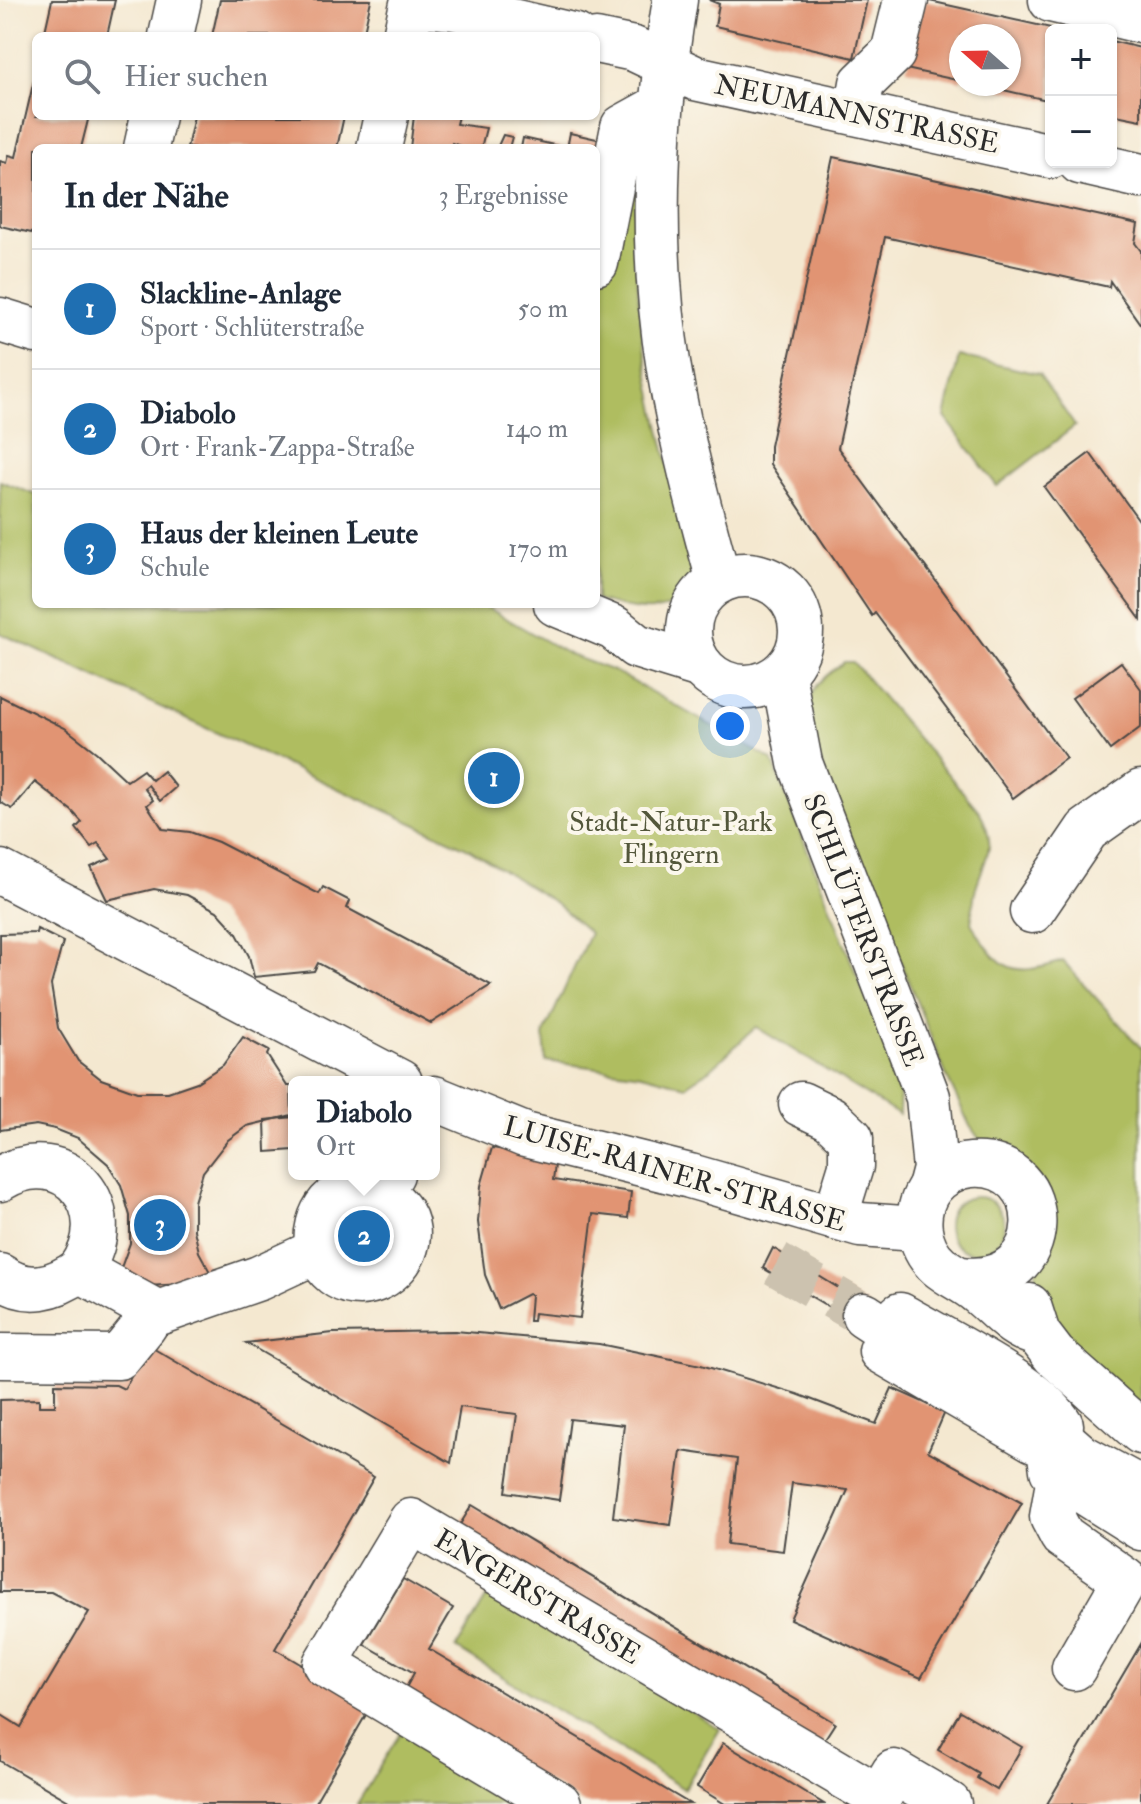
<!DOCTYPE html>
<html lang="de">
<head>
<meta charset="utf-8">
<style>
	:root { --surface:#fff; --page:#f2f2f3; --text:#1f2937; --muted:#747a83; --line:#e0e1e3; --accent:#1f6fb2 }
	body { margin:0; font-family:"IM FELL Double Pica",serif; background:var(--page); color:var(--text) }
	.controls { position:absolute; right:24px; top:24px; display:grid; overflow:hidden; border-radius:12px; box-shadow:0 2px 6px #0004 }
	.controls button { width:72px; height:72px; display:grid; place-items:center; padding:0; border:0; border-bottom:2px solid var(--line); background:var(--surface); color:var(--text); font:40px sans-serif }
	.compass { position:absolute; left:949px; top:24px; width:72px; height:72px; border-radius:50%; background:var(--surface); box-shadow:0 2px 6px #0004; rotate:290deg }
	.you { position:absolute; left:730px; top:726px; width:28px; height:28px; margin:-20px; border:6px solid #fff; border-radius:50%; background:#1a73e8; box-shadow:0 0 0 12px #1a73e833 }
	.badge { display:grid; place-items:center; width:52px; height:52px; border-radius:50%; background:var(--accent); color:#fff; font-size:26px; font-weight:700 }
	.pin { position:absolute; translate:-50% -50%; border:4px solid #fff; box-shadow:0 2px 8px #0006 }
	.popup { position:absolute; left:288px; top:1076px; width:152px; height:104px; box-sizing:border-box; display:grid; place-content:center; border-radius:12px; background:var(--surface); filter:drop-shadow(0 2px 6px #0005); font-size:26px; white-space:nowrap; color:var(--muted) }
	.popup b { font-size:30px; color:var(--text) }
	.popup::after { content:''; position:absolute; left:50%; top:100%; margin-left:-16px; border:16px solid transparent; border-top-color:var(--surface) }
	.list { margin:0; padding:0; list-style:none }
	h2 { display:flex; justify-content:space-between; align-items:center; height:104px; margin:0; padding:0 32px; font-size:34px }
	h2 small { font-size:26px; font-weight:400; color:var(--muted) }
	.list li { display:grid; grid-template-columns:52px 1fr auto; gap:24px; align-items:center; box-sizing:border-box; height:120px; padding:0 32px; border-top:2px solid var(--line) }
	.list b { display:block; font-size:30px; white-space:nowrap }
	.list p { margin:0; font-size:26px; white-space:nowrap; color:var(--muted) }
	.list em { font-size:26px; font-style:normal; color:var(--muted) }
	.icon { flex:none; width:44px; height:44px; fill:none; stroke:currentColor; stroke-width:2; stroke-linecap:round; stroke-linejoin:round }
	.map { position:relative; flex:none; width:1141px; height:1804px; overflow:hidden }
	.search { position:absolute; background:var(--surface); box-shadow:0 2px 6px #0004; left:32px; top:32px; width:568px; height:88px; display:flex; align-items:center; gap:20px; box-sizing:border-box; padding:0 28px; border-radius:12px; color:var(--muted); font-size:30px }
	.panel { position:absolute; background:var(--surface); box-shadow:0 2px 6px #0004; left:32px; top:144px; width:568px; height:464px; border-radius:12px }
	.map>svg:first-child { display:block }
</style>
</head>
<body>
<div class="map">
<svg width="1141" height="1804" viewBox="0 0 1141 1804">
	<rect width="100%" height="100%" fill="#fbf7ec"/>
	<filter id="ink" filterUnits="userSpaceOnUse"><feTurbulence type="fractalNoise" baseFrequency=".0125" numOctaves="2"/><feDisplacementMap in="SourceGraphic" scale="16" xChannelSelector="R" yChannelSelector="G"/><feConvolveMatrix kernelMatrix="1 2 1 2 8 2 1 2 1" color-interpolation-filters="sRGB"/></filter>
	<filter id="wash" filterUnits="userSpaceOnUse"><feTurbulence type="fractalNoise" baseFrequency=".006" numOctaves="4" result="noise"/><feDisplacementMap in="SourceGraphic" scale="32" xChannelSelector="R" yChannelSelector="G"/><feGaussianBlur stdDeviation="1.8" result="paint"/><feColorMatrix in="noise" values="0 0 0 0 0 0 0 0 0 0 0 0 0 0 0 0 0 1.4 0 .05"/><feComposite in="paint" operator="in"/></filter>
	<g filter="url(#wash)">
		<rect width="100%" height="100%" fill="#f4e8d0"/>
		<g fill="#afbd60" stroke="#6d7446" stroke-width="2">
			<path d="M628,131H636C636,192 634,254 640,315C649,401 674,483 694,567C682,625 640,612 596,600V290Z"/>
			<path d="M959,356L1039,374L1075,426L997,486L945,417Z"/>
			<path d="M0,481L36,495V604H481L570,655L614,671L772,760L900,1085L899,1115L756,1027L711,1069L686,1086L642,1074L546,1061L544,1034L590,933L556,903L469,849L0,633Z"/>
			<path d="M844,662H853L979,811C997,845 988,851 977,884C973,896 973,910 971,923C1000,969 1009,979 1063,961L1141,1048V1406L1049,1321L1036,1284V1258L987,1150L970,1126L947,1077L807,728C807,690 815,684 844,662Z"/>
			<circle cx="976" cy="1225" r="28"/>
			<path d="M492,1589L720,1729L684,1789L456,1648Z"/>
			<path d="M407,1722L508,1795L503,1804H357Z"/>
		</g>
		<g id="blocks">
			<g fill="#e19473">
				<path d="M52,0H115L107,36H44Z"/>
				<path d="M220,0H371L363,36H212Z"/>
				<path d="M709,0H867L854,58L715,26L719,4Z"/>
				<path d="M925,0L1051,28V101L982,85L1009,84V36H961V81L906,69Z"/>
				<path d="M1111,41L1141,48V120L1111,114Z"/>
				<path d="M35,76L36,116H89L81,148H36V234L0,226V161L7,163L9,155L16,157Z"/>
				<path d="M194,116H344L337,148H187Z"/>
				<path d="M414,116H458L456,124L486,128L481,148H466L452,143L451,148H410Z"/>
				<path d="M570,133L610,142L596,197V148H567Z"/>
				<path d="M503,135L512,137L509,148H497Z"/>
				<path d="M523,138L563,147V148H521Z"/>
				<path d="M833,157L1138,224L1135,243L1141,251V325L1110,281L1109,287L885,237L838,448L1066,758L1013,798L875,613L872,616L770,464V446Z"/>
				<path d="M1090,453L1141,523V620L1044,487Z"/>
				<path d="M1121,662L1141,689V727L1110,750L1072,698Z"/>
				<path d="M0,696L65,728L97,753L127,781L143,770L152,780L163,771L176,787L160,801L148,785L144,788L153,800L147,805L163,829L190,832L218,842L319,894L323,887L350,901L347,908L491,985L431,1023L318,963L314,971L254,977L249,956L236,932L217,911L187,895L154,889L107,900L91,867L110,859L98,843L91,847L76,828L82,822L72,811L35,782L12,809L0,802Z"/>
				<path d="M37,929L63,942L51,985L58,1028L78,1061L101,1079L137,1092H168L197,1082L223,1065L243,1037L269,1051L267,1055L287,1086H291L292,1115L247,1126L228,1140L203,1172L194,1202V1230L199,1252L210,1272L183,1284L146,1286L118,1276L130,1243V1216L121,1185L108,1164L78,1138L55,1129L36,1125L0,1130V934L36,933Z"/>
				<path d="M294,1117V1150L266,1152L265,1120Z"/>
				<path d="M492,1148L541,1156L557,1149L553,1180L631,1192L628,1218L593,1214L580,1318L534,1313L533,1321H529L531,1295L528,1294L499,1309L485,1275L478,1222L481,1186Z"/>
				<path d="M773,1248L868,1306L858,1324L763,1268Z"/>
				<path d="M455,1331L599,1344L701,1365L797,1394L876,1424L892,1388L945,1412L928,1451L1022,1503L921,1678L790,1619L848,1490L792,1483L783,1551L727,1544L737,1459L681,1451L671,1525L613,1517L624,1425L570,1419L559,1500L506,1492L517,1414L460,1407L451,1463L246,1343L333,1333Z"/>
				<path d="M149,1346L374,1477L275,1649L371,1706L314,1804H74L0,1761V1714L21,1727L89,1612L51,1592H0V1400L39,1399V1406H55V1384L116,1385L124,1389Z"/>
				<path d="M472,1505L835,1723L819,1748L456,1531Z"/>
				<path d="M403,1579L453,1608L429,1649L690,1804H585L402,1695L414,1673L364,1644Z"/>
				<path d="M1141,1644V1804H1047L1102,1710Z"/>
				<path d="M960,1711L1022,1747L997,1790L977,1778L979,1774L938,1750Z"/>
				<path d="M723,1743L783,1779L824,1804H725L697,1787Z"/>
			</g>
		</g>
	</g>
	<g filter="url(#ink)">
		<use href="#blocks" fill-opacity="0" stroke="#494744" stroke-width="2"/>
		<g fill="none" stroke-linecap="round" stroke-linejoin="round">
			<path stroke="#ccc2af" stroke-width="44" stroke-dasharray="44 22" stroke-linecap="butt" d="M776,1264L864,1315"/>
			<g stroke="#494744" stroke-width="47">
				<g id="minor">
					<path d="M675,0C655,121 649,247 669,369C681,441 700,511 719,581"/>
					<path d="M1051,0L1141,21"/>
					<path d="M171,36L179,0"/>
					<path d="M405,36L412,4L455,8L576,36"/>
					<path d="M596,41L634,49L695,78L1051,156"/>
					<path d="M857,112L862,83L893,53L906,0"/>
					<path d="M146,148L153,116"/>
					<path d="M379,148L386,116"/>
					<path d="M1080,162L1141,176"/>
					<path d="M596,263L623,127L661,106"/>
					<path d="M0,320L36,331"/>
					<circle cx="745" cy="631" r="56"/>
					<path d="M556,604L614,628L636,646L701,666"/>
					<path d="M783,674L800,763L928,1097L935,1169L930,1188"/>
					<path d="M0,872L400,1082"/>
					<path d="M1032,911L1087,830L1141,792"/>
					<path d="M434,1098L525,1135L690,1176L860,1225L903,1228L919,1225"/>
					<path d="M801,1104L830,1118L851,1138V1166L835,1218"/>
					<path d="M0,1179C65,1139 123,1209 80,1270"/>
					<path d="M317,1251C356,1334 460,1234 376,1191"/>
					<path d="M0,1276C27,1296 55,1288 80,1270L158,1313L259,1278L317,1251C312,1214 335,1181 376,1191L392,1174"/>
					<path d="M963,1279C1055,1290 1056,1159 971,1165C955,1166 939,1176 930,1188C913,1212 917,1247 939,1266C951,1276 966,1282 979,1293C999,1309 1012,1328 1038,1334"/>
					<path d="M1029,1306L1038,1334L1054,1355L1141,1432"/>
					<path d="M864,1315L890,1332L881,1351L1034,1440L1049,1442L1057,1436L1061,1425C1038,1385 942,1340 900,1315"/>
					<path d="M0,1356L119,1357L145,1325"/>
					<path d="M1058,1436L1082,1457L1136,1486"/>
					<path d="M1050,1455L1052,1470L1059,1476L1141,1528"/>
					<path d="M1059,1476L1052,1517L1062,1536L1125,1580L1074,1668"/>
					<path d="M559,1804L325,1664L411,1521L879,1797"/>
					<path d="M875,1804L894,1772L949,1804"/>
				</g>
			</g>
			<use href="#minor" stroke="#fff" stroke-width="44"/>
		</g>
	</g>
	<g text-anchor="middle" stroke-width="8" stroke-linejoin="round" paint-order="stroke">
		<g font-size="28" fill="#2b2b2b" stroke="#fbf7ec">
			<text transform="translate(857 113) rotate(12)" y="10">NEUMANNSTRASSE</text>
			<text transform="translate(864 930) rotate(69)" y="10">SCHLÜTERSTRASSE</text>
			<text transform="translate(675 1173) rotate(16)" y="10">LUISE-RAINER-STRASSE</text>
			<text transform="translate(538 1596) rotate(31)" y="10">ENGERSTRASSE</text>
		</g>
		<g font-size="28" fill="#53573b" stroke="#fbf7ec">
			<text x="671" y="831">Stadt-Natur-Park<tspan x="671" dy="32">Flingern</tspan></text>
		</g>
	</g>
</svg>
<div class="controls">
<button>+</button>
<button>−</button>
</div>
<svg class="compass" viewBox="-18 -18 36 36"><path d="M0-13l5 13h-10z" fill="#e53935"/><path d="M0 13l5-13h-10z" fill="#747a83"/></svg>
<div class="you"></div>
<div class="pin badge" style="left:494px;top:778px">1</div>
<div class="pin badge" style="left:364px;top:1236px">2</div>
<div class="popup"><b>Diabolo</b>Ort</div>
<div class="pin badge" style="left:160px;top:1225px">3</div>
<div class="search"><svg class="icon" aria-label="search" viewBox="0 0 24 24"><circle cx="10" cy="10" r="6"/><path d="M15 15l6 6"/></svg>Hier suchen</div>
<section class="panel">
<h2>In der Nähe<small>3 Ergebnisse</small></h2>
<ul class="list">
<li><span class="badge">1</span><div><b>Slackline-Anlage</b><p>Sport · Schlüterstraße</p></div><em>50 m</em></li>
<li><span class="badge">2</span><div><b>Diabolo</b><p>Ort · Frank-Zappa-Straße</p></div><em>140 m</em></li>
<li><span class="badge">3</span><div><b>Haus der kleinen Leute</b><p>Schule</p></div><em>170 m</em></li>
</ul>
</section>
</div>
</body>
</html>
